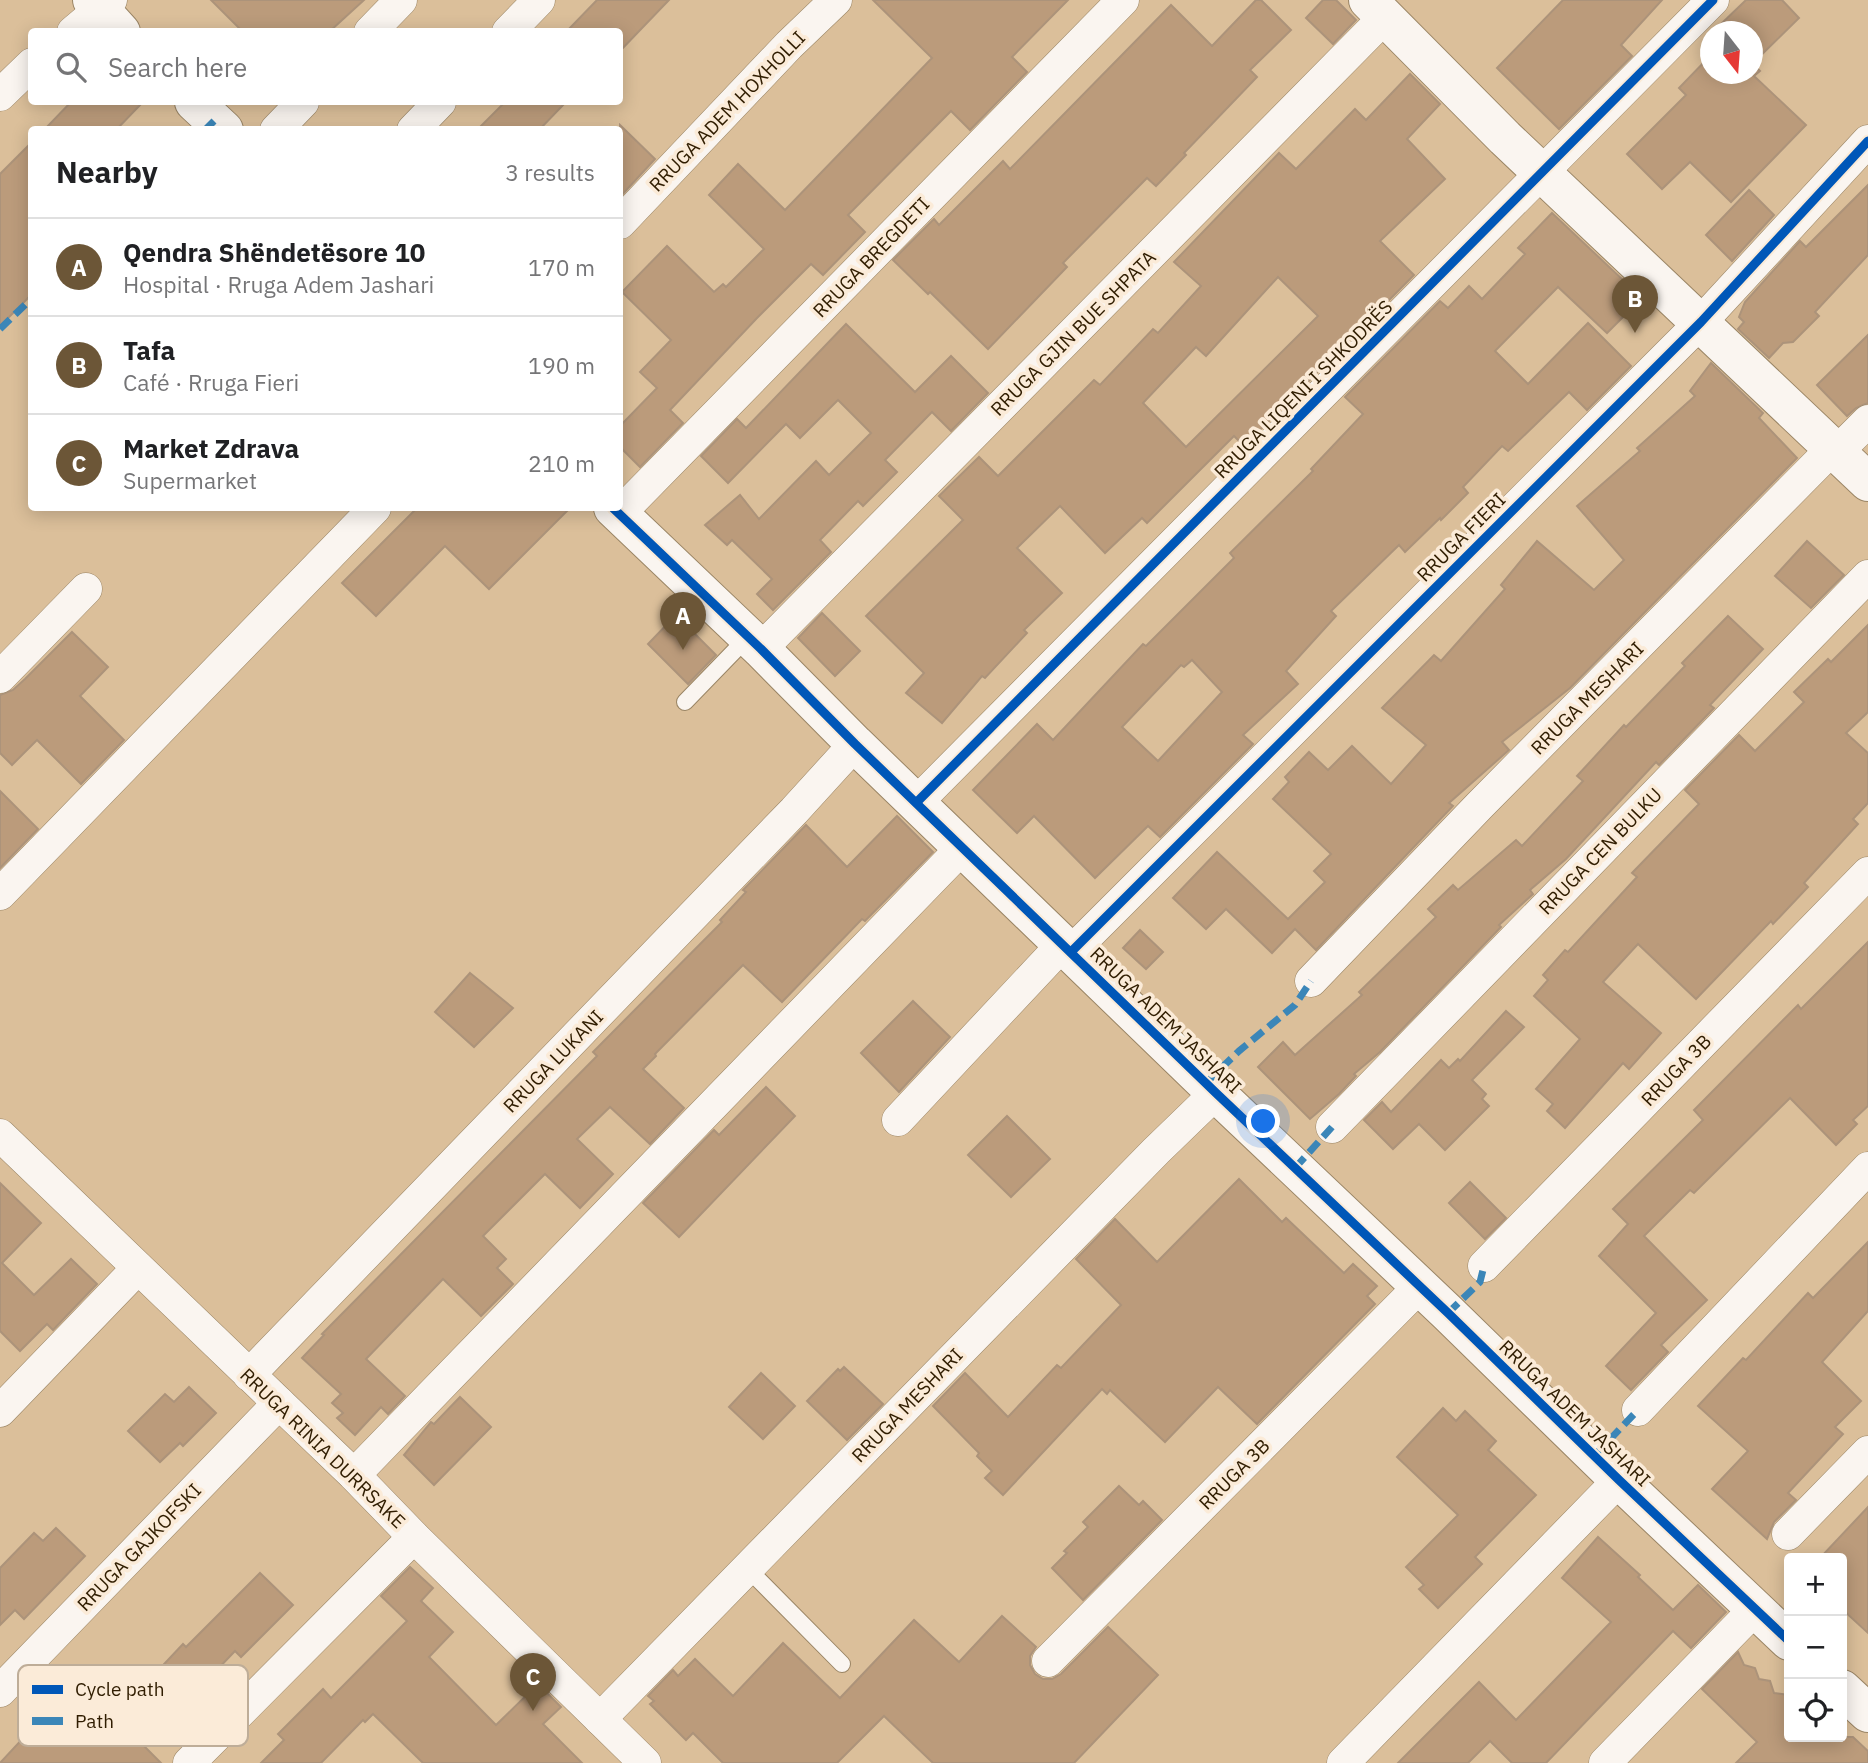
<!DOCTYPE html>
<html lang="en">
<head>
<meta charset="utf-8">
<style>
	:root { --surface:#fff; --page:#f6f6f6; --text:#202124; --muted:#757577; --line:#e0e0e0; --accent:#6c5637 }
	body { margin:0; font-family:"IBM Plex Sans",sans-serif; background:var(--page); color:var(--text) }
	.controls { position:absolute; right:21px; bottom:21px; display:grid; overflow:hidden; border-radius:7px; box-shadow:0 4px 18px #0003 }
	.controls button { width:63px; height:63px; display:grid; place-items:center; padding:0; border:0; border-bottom:2px solid var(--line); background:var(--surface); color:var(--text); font:35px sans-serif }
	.compass { position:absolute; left:1700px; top:21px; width:63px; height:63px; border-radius:50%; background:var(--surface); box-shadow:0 4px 18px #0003; rotate:163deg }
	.you { position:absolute; left:1264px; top:1122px; width:24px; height:24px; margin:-18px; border:5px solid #fff; border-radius:50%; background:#1a73e8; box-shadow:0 0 0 10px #1a73e833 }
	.badge { display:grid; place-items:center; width:46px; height:46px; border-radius:50%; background:var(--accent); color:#fff; font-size:23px; font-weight:700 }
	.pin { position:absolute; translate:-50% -58px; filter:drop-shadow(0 2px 4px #0008) }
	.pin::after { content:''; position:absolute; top:37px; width:24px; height:21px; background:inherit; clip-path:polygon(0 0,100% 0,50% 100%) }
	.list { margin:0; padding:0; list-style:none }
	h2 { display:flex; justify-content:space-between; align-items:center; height:91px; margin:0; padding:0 28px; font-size:30px }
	h2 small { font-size:23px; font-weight:400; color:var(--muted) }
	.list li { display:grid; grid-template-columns:46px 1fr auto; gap:21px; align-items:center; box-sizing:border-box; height:98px; padding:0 28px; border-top:2px solid var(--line) }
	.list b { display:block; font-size:26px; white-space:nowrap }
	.list p { margin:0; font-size:23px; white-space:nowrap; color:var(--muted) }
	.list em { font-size:23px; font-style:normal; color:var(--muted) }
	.icon { flex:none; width:38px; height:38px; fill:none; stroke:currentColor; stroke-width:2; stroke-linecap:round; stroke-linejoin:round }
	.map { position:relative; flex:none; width:1868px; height:1763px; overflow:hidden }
	.search { position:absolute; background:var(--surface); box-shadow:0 4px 18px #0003; left:28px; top:28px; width:595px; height:77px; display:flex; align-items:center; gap:18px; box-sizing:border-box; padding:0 24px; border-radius:7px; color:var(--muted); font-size:26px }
	.panel { position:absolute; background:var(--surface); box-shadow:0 4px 18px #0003; left:28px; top:126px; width:595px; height:385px; border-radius:7px }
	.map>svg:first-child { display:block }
</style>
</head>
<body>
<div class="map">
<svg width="1868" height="1763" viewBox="0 0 1868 1763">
	<rect width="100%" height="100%" fill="#dbbf9a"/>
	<g fill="#bb9b7b" stroke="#ac937a" stroke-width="2" fill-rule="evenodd">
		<path d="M211,0H364L329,32H243Z"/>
		<path d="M597,0H669L620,51V32H566Z"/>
		<path d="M873,0H1068L1012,57L1027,72L970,130L951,111L848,215L865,232L823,275L811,264L757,318L670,410L683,423L640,467L620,447V426L657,388L640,372L671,340L622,292L667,246L714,292L723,284L726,287L764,249L709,195L738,164L785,210L932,58Z"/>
		<path d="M1256,0H1261L1291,30L1250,70L1257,77L1184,153L1186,155L1156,186L1147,178L1063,263L1067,267L988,349L930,292L928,294L893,260L934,219L939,225L1003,161L1010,169L1171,5L1212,46Z"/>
		<path d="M1323,0H1336L1356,20L1333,44L1306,18Z"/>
		<path d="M1563,0H1662L1621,45L1632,56L1559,129L1497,68Z"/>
		<path d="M1746,0H1782L1799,18L1753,63V32H1729L1721,24Z"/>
		<path d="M1711,55V74H1753V64L1760,71L1754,76L1806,125L1731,202L1690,162L1662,189L1627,154L1686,95L1679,88Z"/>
		<path d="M1410,74L1440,104L1407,139L1445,179L1380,241L1414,275L1244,446L1234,436L1147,523L1142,518L1105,553L1060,506L1017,548L1062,593L1024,630L1027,633L985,678L982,676L942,723L906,693L924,673L866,616L963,520L939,496L979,457L998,476L1094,380L1100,385L1153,329L1158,333L1201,286L1174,262L1279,153L1296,169L1355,109L1366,120ZM1278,277L1318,316L1186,447L1143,403L1196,347L1206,356Z"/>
		<path d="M71,102H143L116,130H44Z"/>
		<path d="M505,102H566L539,130H477Z"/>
		<path d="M620,125L655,159L620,197Z"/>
		<path d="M32,142V294L0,326V174Z"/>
		<path d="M1868,185V255L1815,312L1819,316L1793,342L1783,343L1769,358L1738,329L1744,322L1739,317L1745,302L1800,241L1806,247Z"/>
		<path d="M1749,190L1774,215L1732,261L1706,235Z"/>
		<path d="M1552,213L1642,298L1607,333L1558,287L1495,351L1528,384L1588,323L1631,366L1587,410L1569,392L1508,451L1502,446L1463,487L1468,493L1441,520L1440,518L1405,552L1399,545L1331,611L1336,616L1286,671L1298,684L1243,735L1253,744L1160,837L1148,826L1095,878L1034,816L1017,833L973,790L1037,724L1053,740L1143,644L1146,646L1234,558L1230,553L1313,471L1311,469L1363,414L1345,397L1440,301L1448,308L1469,286L1482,299L1525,254L1518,248ZM1192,660L1222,692L1158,761L1122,727L1181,665L1184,667Z"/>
		<path d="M846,324L915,392L951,356L988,393L951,431L932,412L885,460L897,472L863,506L858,501L820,540L831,552L773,610L757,594L772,579L732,540L727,545L705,525L740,495L759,519L816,461L829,475L871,433L838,400L800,438L786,424L728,483L701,456L737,419L746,428Z"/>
		<path d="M1868,335V403L1856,408L1847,416L1817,385Z"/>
		<path d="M1711,363L1763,413L1759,418L1797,458L1570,688L1502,742L1509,750L1449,803L1453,806L1316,950L1295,929L1272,953L1226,909L1206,929L1173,898L1217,852L1288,919L1325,882L1314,871L1331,854L1273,799L1289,782L1285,777L1309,752L1328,770L1352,746L1391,784L1426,745L1382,708L1434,655L1441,661L1505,589L1501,585L1537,541L1594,590L1624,560L1577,506L1640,451L1637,448L1695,396L1690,391Z"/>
		<path d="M417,508H570L489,589L445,546L376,616L342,583Z"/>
		<path d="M1807,541L1844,575L1811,608L1775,576Z"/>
		<path d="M822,613L860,651L835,676L798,638Z"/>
		<path d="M676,615L716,655L688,684L648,644Z"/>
		<path d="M1728,616L1763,649L1710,705L1714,708L1659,765L1656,762L1566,859L1530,890L1533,894L1499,925L1501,927L1380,1052L1354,1074L1356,1076L1339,1094L1310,1119L1258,1067L1283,1042L1295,1055L1362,995L1359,992L1436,917L1428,909L1453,885L1458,890L1516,840L1522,846L1583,781L1577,776L1624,725L1626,727L1685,666L1682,663Z"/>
		<path d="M1868,625V712L1846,733L1868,753V803L1853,819L1858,824L1804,883L1808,887L1773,924L1771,921L1696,999L1638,944L1603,982L1661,1033L1629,1069L1623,1063L1565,1128L1547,1111L1553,1104L1536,1089L1580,1039L1534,996L1548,980L1543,975L1565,950L1568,952L1637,877L1632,873L1699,804L1685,790L1739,735L1755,751L1804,702L1794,692L1828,659L1831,662Z"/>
		<path d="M72,632L108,667L80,696L124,740L81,784L37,740L12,765L0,753V695L13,690L25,679Z"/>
		<path d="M0,791L38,829L0,868Z"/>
		<path d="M897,816L933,852L865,921L862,919L782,1002L743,965L655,1054L656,1056L643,1069L684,1108L650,1144L610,1107L577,1139L613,1174L580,1208L545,1174L483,1236L506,1259L497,1268L513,1284L481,1316L443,1279L366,1359L405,1396L388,1414L381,1407L355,1435L337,1418L343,1413L332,1403L341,1394L302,1358L324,1335L322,1334L597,1056L593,1052L722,922L720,920L746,892L743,890L806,825L847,867Z"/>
		<path d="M1140,930L1163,952L1146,969L1123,948Z"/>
		<path d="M1868,942V1106L1853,1120L1857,1124L1836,1145L1790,1098L1694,1193L1690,1190L1644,1236L1707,1300L1661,1345L1668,1352L1631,1390L1606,1366L1656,1313L1599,1256L1628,1224L1613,1209L1703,1120L1694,1110L1798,1005L1801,1009Z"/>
		<path d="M470,973L513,1008L474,1047L435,1012Z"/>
		<path d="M913,1001L950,1037L899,1092L861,1053Z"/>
		<path d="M1506,1011L1524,1027L1472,1080L1486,1094L1482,1099L1489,1106L1445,1150L1419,1124L1393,1149L1364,1120L1382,1102L1391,1112L1441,1060L1449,1068L1458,1059L1460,1061Z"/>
		<path d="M766,1087L795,1116L679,1237L643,1203L714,1130L719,1135Z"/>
		<path d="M1007,1116L1050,1159L1011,1197L968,1155Z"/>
		<path d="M1239,1179L1282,1222L1286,1218L1344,1273L1353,1264L1377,1286L1367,1296L1375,1304L1257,1424L1218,1387L1165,1442L1110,1390L1107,1394L1102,1389L1003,1495L985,1478L992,1471L977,1456L979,1453L933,1406L965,1373L1008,1417L1057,1365L1061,1368L1121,1305L1076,1259L1115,1219L1157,1262Z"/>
		<path d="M1470,1182L1506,1218L1485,1239L1449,1203Z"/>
		<path d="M0,1183L41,1223L2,1263L34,1295L71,1259L97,1284L53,1330L47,1324L20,1351L0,1331Z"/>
		<path d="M1868,1242V1311L1822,1362L1861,1401L1835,1427L1843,1434L1788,1493L1796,1500L1774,1522L1767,1539L1712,1489L1748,1451L1698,1406L1743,1358L1746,1360L1808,1293L1813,1298Z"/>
		<path d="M844,1367L883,1404L847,1440L807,1401L838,1369L840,1371Z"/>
		<path d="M761,1373L795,1406L763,1439L729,1407Z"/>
		<path d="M189,1387L216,1413L183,1446L180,1443L160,1462L128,1431L165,1394L174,1402Z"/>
		<path d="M460,1397L491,1427L434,1485L404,1455L431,1422L434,1424Z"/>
		<path d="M1443,1408L1456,1421L1465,1411L1496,1441L1488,1450L1536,1495L1475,1557L1482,1564L1438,1608L1419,1589L1424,1585L1406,1567L1458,1515L1397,1457Z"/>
		<path d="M1119,1486L1139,1505L1143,1501L1162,1520L1083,1600L1052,1568L1067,1553L1064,1551L1088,1527L1083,1522Z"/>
		<path d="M1868,1507V1633L1842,1609V1558H1820Z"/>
		<path d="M56,1528L85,1556L24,1619L15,1610L0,1625V1568L34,1533L43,1541Z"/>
		<path d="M1598,1537L1640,1575L1638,1577L1673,1610L1698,1585L1726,1612L1691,1648L1673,1631L1546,1763H1512L1490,1741L1468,1763H1398L1479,1682L1516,1720L1611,1622L1562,1578Z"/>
		<path d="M410,1567L433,1588L421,1601L453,1632L429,1657L496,1725L538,1684L561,1707L543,1724L582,1763H423L373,1714L365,1722L363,1720L321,1763H261L284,1740L278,1734L323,1689L331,1698L407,1621L381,1596Z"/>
		<path d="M260,1573L293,1605L241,1657L235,1651L144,1746L161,1763H0L81,1676L119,1712L183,1644L186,1647Z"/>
		<path d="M1002,1616L1036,1647L1030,1656V1665L1035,1674L1043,1679H1052L1061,1674L1108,1627L1158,1675L1074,1763H933L884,1716L837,1763H723L693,1733L686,1740L650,1704L654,1701L648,1696L673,1670L678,1676L695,1659L733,1696L783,1643L840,1698L914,1620L959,1662Z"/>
		<path d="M1738,1652L1744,1665L1755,1668L1759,1679L1770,1681L1774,1693L1789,1695V1737H1853L1868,1751V1763H1736L1757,1742L1702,1689Z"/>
	</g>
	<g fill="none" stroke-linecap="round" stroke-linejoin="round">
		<g stroke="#9a8565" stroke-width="18">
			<g id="service">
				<path d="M685,702L748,637"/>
				<path d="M747,1568L842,1664"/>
			</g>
		</g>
		<g stroke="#9a8565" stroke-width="33">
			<g id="minor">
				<path d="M73,32L111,0"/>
				<path d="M370,32L401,0"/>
				<path d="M508,32L539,0"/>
				<path d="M0,95L32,64"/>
				<path d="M276,130L303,102"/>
				<path d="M413,130L440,102"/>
				<path d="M620,223L789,45L836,0"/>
				<path d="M619,514L1123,0"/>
				<path d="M761,649L1385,17"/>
				<path d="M0,677L86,589"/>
				<path d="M917,802L1713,0"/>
				<path d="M0,894L375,508"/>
				<path d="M1071,952L1701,322L1868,141"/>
				<path d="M1311,981L1480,805L1832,449L1847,442L1868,421"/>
				<path d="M898,1120L1063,944"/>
				<path d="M1332,1127L1868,576"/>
				<path d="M0,1135L354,1475L414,1537L645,1763"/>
				<path d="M1484,1266L1868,873"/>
				<path d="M249,1375L794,811L855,744"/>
				<path d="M1638,1410L1868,1168"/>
				<path d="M0,1411L137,1269"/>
				<path d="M354,1475L963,847"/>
				<path d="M1788,1534L1868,1452"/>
				<path d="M1048,1661L1420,1286"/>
				<path d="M0,1691L279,1403"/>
				<path d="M600,1719L1156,1151L1216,1093"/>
				<path d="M189,1763L414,1537"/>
				<path d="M1343,1763L1619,1480"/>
				<path d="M1605,1763L1755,1609"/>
			</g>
		</g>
		<g stroke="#9a8565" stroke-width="40">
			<g id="tertiary">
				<path d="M92,0L121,32"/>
				<path d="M1368,0L1505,138L1868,482"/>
				<path d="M194,102L224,130"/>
				<path d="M613,508L761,649L855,744L1216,1093L1448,1313L1619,1480L1789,1641"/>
				<path d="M1842,1689L1868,1713"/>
			</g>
		</g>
		<use href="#service" stroke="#faf5f0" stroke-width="16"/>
		<use href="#minor" stroke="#faf5f0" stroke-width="32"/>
		<use href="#tertiary" stroke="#faf5f0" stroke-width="38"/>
		<g stroke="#3b86b8" stroke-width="7" stroke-dasharray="14 7" stroke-linecap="butt">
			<path d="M205,130L214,121"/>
			<path d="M0,329L32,298"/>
			<path d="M1206,1083L1239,1051L1295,1005L1311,981"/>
			<path d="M1295,1168L1332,1127"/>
			<path d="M1448,1313L1480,1282L1484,1266"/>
			<path d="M1595,1455L1638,1410"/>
		</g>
		<g stroke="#fbebd8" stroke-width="13">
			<g id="cycleway">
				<path d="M613,508L761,649L855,744L1216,1093L1448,1313L1619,1480L1789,1641"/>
				<path d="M917,802L1713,0"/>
				<path d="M1071,952L1701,322L1868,141"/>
			</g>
		</g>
		<use href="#cycleway" stroke="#0057b8" stroke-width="9"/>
	</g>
	<g text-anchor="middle" stroke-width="7" stroke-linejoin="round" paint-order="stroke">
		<g font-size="19" fill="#301d01" stroke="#fbebd8">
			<text transform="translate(727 111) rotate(-46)" y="7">RRUGA ADEM HOXHOLLI</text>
			<text transform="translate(871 257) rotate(-46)" y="7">RRUGA BREGDETI</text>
			<text transform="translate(1073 333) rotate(-45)" y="7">RRUGA GJIN BUE SHPATA</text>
			<text transform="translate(1303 389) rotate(-45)" y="7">RRUGA LIQENI I SHKODRËS</text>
			<text transform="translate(1461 537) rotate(-45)" y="7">RRUGA FIERI</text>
			<text transform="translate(1587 698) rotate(-45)" y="7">RRUGA MESHARI</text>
			<text transform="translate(1600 851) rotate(-46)" y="7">RRUGA CEN BULKU</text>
			<text transform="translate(1166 1020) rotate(44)" y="7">RRUGA ADEM JASHARI</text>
			<text transform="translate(553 1061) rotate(-46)" y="7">RRUGA LUKANI</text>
			<text transform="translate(1676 1070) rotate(-46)" y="7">RRUGA 3B</text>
			<text transform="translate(907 1405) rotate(-46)" y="7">RRUGA MESHARI</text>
			<text transform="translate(1575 1413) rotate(44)" y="7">RRUGA ADEM JASHARI</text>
			<text transform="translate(323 1448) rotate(44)" y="7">RRUGA RINIA DURRSAKE</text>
			<text transform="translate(1234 1474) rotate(-45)" y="7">RRUGA 3B</text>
			<text transform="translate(139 1547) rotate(-46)" y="7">RRUGA GAJKOFSKI</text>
		</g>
	</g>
	<rect x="18" y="1665" width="230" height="81" rx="10" fill="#fbebd8" stroke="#bead98" stroke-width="2"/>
	<rect x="32" y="1685" width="31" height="9" fill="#0057b8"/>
	<rect x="32" y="1717" width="31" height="8" fill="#3b86b8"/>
	<g font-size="19" fill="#301d01">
		<text x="75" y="1696">Cycle path</text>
		<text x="75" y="1728">Path</text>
	</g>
</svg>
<div class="controls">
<button>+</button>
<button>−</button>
<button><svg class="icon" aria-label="locate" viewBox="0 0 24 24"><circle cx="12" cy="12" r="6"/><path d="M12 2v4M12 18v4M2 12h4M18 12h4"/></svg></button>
</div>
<svg class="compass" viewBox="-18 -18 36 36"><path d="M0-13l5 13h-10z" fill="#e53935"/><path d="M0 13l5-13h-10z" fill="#757577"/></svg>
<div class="you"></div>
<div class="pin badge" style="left:683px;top:650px">A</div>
<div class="pin badge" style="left:1635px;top:333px">B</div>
<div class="pin badge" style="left:533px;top:1711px">C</div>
<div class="search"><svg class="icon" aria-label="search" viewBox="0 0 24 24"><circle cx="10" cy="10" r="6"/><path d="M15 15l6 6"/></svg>Search here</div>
<section class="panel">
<h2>Nearby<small>3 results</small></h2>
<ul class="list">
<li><span class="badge">A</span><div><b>Qendra Shëndetësore 10</b><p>Hospital · Rruga Adem Jashari</p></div><em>170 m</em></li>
<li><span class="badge">B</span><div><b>Tafa</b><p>Café · Rruga Fieri</p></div><em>190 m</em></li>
<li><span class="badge">C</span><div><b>Market Zdrava</b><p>Supermarket</p></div><em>210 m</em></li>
</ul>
</section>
</div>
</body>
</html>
